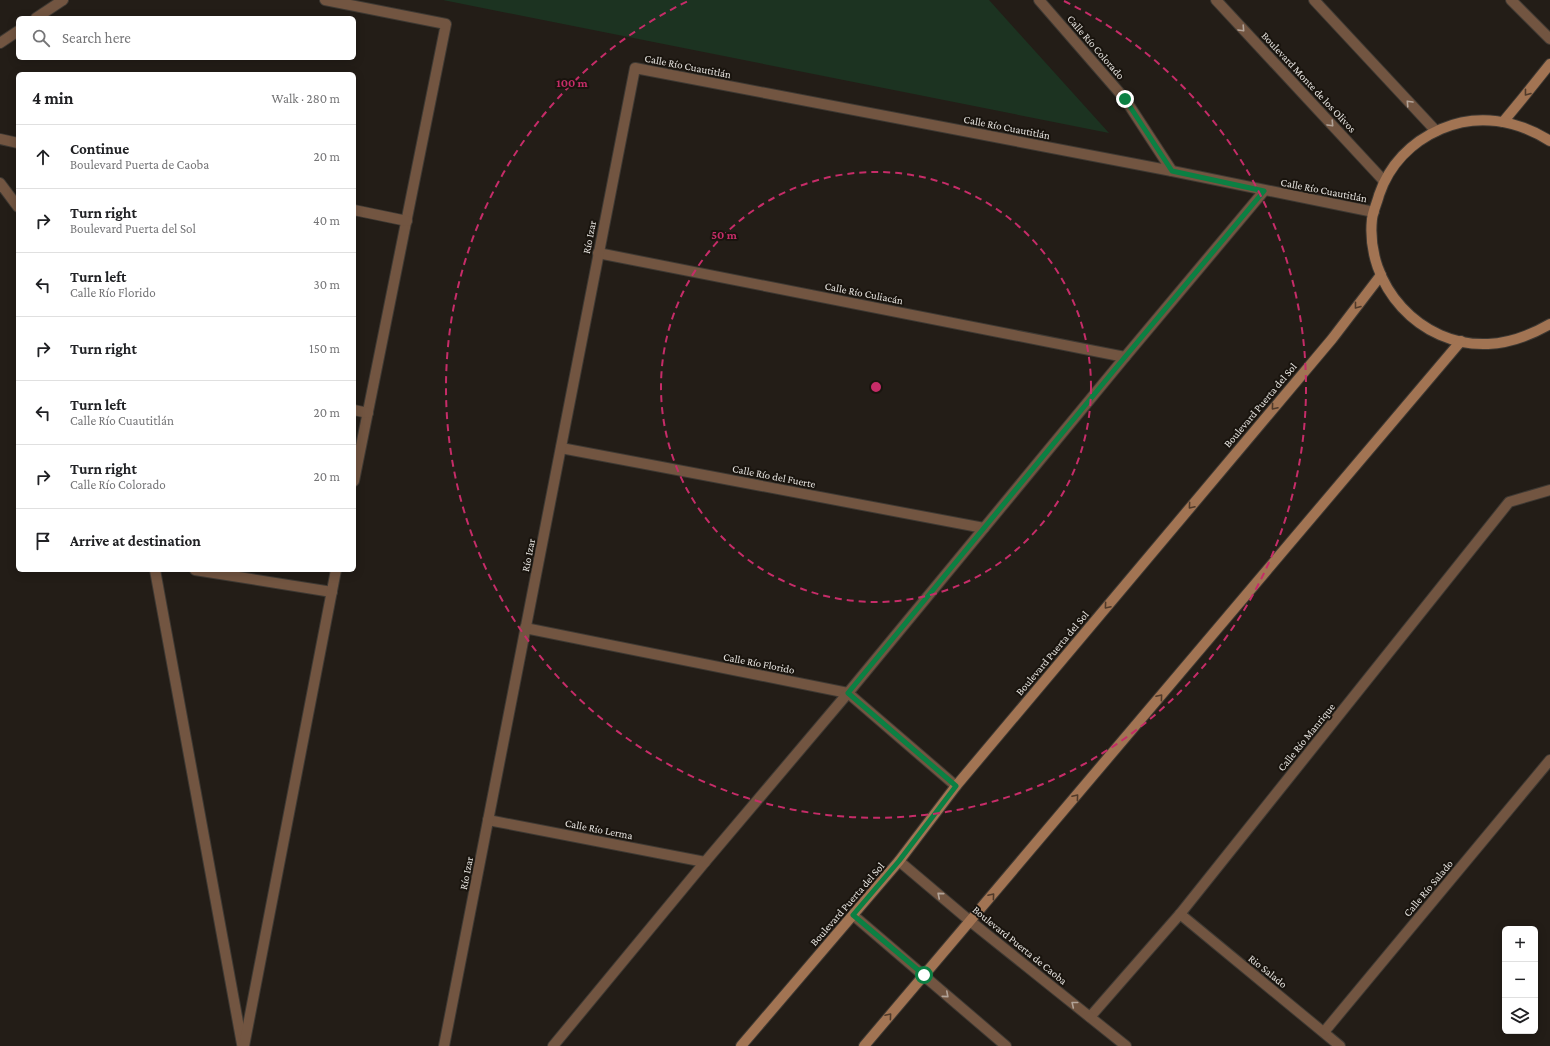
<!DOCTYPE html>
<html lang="en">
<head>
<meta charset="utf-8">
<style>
	:root { --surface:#fff; --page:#f6f6f6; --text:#202124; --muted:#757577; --line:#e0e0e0 }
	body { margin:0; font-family:"Crimson Pro",serif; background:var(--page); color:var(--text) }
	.controls { position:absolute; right:12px; bottom:12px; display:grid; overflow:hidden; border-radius:6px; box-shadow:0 2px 10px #0003 }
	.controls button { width:36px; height:36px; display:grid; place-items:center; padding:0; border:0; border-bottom:1px solid var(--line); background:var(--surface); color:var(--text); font:20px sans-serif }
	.stop { position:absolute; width:12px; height:12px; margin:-9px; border:3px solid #0b8043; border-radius:50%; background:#fff }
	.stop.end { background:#0b8043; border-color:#fff; box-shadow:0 1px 4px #0008 }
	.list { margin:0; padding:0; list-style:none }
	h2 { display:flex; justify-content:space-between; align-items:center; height:52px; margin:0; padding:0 16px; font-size:17px }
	h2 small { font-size:13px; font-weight:400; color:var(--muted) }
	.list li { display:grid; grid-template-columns:26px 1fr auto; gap:12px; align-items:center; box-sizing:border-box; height:64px; padding:0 16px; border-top:1px solid var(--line) }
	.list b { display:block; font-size:15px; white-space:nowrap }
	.list p { margin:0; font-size:13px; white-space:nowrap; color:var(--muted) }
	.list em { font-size:13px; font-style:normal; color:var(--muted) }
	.icon { flex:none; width:22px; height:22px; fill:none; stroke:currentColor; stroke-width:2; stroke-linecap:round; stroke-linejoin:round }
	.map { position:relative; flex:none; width:1550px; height:1046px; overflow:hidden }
	.search { position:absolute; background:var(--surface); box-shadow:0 2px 10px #0003; left:16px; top:16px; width:340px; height:44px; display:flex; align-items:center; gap:10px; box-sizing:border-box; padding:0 14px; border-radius:6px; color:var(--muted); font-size:15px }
	.panel { position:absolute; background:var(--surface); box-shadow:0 2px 10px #0003; left:16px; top:72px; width:340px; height:500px; border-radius:6px }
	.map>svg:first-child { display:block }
</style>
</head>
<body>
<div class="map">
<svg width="1550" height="1046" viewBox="0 0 1550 1046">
	<rect width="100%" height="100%" fill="#231d17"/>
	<path fill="#1c3321" d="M443,0H989L1109,133Z"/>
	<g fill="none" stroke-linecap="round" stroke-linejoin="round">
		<g stroke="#3e3933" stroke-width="12">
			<g id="minor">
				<path d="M325,0L446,24L354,481"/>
				<path d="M1039,0L1125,99L1172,171"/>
				<path d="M1511,0L1550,39"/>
				<path d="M36,18L63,0"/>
				<path d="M0,43L18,31"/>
				<path d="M0,139L18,143"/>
				<path d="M0,183L18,207"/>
				<path d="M354,210L407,221"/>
				<path d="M598,253L1125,357"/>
				<path d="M354,410L368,413"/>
				<path d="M561,448L984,528"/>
				<path d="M155,570L242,1044"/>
				<path d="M195,570L332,592"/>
				<path d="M525,628L848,693L956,786"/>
				<path d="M488,820L705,862"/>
				<path d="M1180,914L1340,1046"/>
				<path d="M1090,1017L1180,914L1509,502L1550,490"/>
				<path d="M1324,1032L1550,760"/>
				<path d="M244,1046L336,570"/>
				<path d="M444,1046L635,68L1172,171L1374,212"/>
				<path d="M553,1046L705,862L848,693L1125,357L1264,191"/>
			</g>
		</g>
		<g stroke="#3e3933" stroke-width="12">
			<g id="tertiary">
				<path d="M1216,0L1384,181"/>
				<path d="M1314,0L1436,131"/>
				<path d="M899,861L970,921L1126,1046"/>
				<path d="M853,915L1006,1046"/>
			</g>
		</g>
		<g stroke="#3e3933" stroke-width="12">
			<g id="secondary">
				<path d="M1503,122L1522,99L1550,64"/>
				<path d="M1550,141C1517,120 1478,113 1441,129C1411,142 1389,165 1379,195C1377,203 1373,211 1372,219C1365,285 1420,347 1488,344C1511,343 1531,335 1550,324"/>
				<path d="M741,1046L899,861L956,786L1332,339L1381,275"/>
				<path d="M864,1046L1461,341"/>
			</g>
		</g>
		<use href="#minor" stroke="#725541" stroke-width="10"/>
		<use href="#tertiary" stroke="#725541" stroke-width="10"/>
		<use href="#secondary" stroke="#a27453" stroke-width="10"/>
	</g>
	<defs><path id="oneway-chevron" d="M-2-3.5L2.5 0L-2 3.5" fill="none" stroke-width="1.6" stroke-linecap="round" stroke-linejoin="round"/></defs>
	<g stroke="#b2a398">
		<use href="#oneway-chevron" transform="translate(1242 29) rotate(47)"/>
		<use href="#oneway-chevron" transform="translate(1409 103) rotate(-133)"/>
		<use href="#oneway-chevron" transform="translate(1331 124) rotate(47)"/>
		<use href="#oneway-chevron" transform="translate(940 895) rotate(-140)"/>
		<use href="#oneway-chevron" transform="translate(946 995) rotate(41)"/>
		<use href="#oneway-chevron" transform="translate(1074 1004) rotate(-141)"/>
	</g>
	<g stroke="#503a2a">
		<use href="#oneway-chevron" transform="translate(1527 93) rotate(128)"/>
		<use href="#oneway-chevron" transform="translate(1357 306) rotate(128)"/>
		<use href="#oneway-chevron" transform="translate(1274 407) rotate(130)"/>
		<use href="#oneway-chevron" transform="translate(1191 506) rotate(130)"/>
		<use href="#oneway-chevron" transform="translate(1107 606) rotate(130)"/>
		<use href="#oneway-chevron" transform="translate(1160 697) rotate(-50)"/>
		<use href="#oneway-chevron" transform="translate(1076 797) rotate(-50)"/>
		<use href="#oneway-chevron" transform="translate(992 896) rotate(-50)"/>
		<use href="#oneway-chevron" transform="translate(889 1016) rotate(-50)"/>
	</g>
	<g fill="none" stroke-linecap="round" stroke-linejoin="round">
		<path stroke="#0b8043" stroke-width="5" d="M924,975L853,915L899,861L956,786L848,693L1125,357L1264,191L1172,171L1125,99"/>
	</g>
	<g fill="none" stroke="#c62c68" stroke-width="2" stroke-dasharray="7 5">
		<circle cx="876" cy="387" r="215"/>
		<path d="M1064 1A430 430 0 1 1 688 1"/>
	</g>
	<g text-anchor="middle" stroke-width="4" stroke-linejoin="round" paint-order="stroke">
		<g font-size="11" fill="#e6e3df" stroke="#19140e">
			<text transform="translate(1096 47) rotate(49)" y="4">Calle Río Colorado</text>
			<text transform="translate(688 66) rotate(11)" y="4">Calle Río Cuautitlán</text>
			<text transform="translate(1309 82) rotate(47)" y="4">Boulevard Monte de los Olivos</text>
			<text transform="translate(1007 127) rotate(11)" y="4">Calle Río Cuautitlán</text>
			<text transform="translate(1324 190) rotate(11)" y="4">Calle Río Cuautitlán</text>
			<text transform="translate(589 237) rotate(-79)" y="4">Río Izar</text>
			<text transform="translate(864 293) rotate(11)" y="4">Calle Río Culiacán</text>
			<text transform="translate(1260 405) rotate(-50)" y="4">Boulevard Puerta del Sol</text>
			<text transform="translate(774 476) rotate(11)" y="4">Calle Río del Fuerte</text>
			<text transform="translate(528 555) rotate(-79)" y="4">Río Izar</text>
			<text transform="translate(1052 653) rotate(-50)" y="4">Boulevard Puerta del Sol</text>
			<text transform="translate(759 663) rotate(11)" y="4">Calle Río Florido</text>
			<text transform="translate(1306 737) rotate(-51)" y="4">Calle Río Manrique</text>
			<text transform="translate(599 829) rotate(11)" y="4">Calle Río Lerma</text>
			<text transform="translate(466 873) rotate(-79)" y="4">Río Izar</text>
			<text transform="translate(1428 888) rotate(-50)" y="4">Calle Río Salado</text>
			<text transform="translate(847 904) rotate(-49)" y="4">Boulevard Puerta del Sol</text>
			<text transform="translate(1020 945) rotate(39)" y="4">Boulevard Puerta de Caoba</text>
			<text transform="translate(1268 971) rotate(39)" y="4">Rio Salado</text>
		</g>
	</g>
	<circle cx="876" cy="387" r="6" fill="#c62c68" stroke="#19140e" stroke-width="2"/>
	<g font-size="12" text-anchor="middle" font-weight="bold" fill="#c62c68" stroke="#19140e" stroke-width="4" stroke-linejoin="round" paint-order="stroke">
		<text x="572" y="87">100 m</text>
		<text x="724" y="239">50 m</text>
	</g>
</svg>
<div class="controls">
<button>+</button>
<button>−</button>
<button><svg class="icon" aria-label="layers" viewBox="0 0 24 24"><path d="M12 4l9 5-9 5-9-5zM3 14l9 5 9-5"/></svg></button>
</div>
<div class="stop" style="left:924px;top:975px"></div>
<div class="stop end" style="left:1125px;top:99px"></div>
<div class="search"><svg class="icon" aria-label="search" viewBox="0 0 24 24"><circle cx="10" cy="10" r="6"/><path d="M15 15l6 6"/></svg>Search here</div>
<section class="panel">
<h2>4 min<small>Walk · 280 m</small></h2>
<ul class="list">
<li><svg class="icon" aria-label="ahead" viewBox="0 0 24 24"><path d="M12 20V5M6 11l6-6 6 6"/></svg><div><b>Continue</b><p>Boulevard Puerta de Caoba</p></div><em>20 m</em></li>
<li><svg class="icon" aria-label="right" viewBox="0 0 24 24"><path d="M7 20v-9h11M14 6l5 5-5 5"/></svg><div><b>Turn right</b><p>Boulevard Puerta del Sol</p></div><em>40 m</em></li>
<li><svg class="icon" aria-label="left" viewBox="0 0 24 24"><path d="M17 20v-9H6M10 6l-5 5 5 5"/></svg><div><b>Turn left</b><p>Calle Río Florido</p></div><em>30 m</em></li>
<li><svg class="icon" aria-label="right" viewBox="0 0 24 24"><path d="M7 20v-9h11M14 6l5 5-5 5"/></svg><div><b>Turn right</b></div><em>150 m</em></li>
<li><svg class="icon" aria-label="left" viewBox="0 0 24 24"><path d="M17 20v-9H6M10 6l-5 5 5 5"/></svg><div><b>Turn left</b><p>Calle Río Cuautitlán</p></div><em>20 m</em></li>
<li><svg class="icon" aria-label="right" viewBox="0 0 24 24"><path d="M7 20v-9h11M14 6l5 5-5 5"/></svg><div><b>Turn right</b><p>Calle Río Colorado</p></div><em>20 m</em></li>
<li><svg class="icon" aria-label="arrive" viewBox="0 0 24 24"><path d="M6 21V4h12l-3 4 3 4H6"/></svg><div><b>Arrive at destination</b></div></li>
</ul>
</section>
</div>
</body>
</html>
